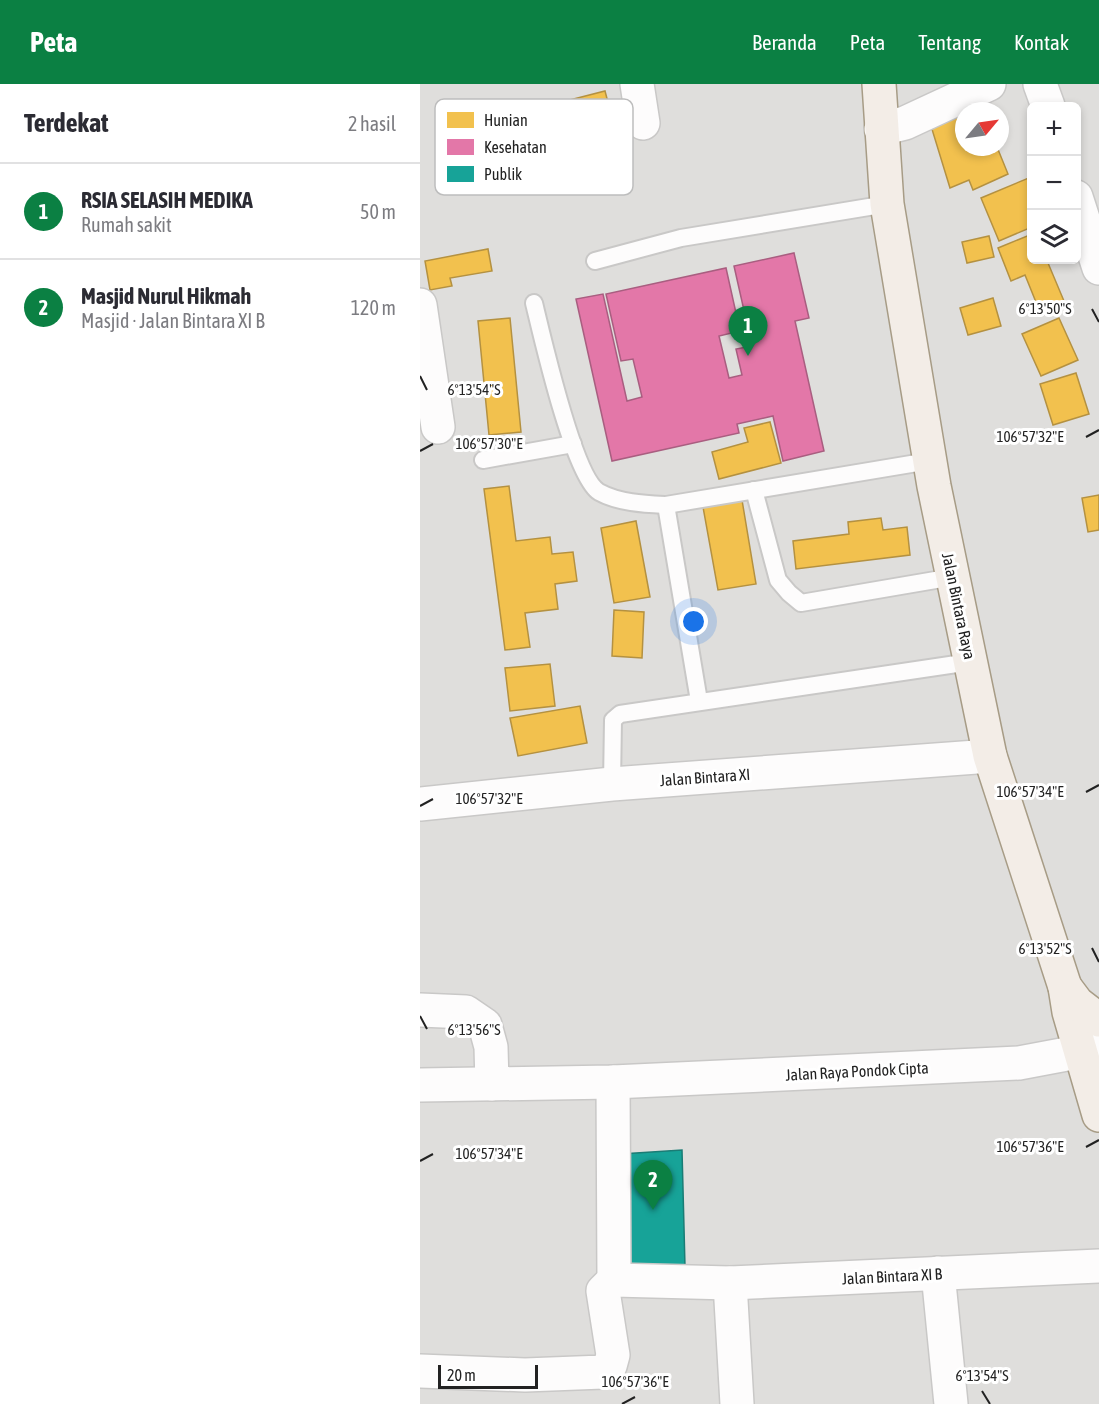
<!DOCTYPE html>
<html lang="id">
<head>
<meta charset="utf-8">
<style>
	:root { --surface:#fff; --page:#f2f2f3; --text:#2b2b33; --muted:#7c7c81; --line:#e1e1e2; --accent:#0b8043 }
	body { margin:0; font-family:"Asap Condensed",sans-serif; background:var(--page); color:var(--text) }
	.controls { position:absolute; right:18px; top:18px; display:grid; overflow:hidden; border-radius:9px; box-shadow:0 3px 9px #0003 }
	.controls button { width:54px; height:54px; display:grid; place-items:center; padding:0; border:0; border-bottom:2px solid var(--line); background:var(--surface); color:var(--text); font:30px sans-serif }
	.compass { position:absolute; left:535px; top:18px; width:54px; height:54px; border-radius:50%; background:var(--surface); box-shadow:0 3px 9px #0003; rotate:61deg }
	.scale { position:absolute; left:18px; bottom:15px; width:100px; box-sizing:border-box; padding-left:6px; border:3px solid #222; border-top:0; font-size:16px; line-height:21px; white-space:nowrap; color:#222; -webkit-text-stroke:4px #fff; paint-order:stroke }
	.you { position:absolute; left:274px; top:538px; width:21px; height:21px; margin:-15px; border:4px solid #fff; border-radius:50%; background:#1a73e8; box-shadow:0 0 0 9px #1a73e833 }
	.badge { display:grid; place-items:center; width:39px; height:39px; border-radius:50%; background:var(--accent); color:#fff; font-size:20px; font-weight:700 }
	.pin { position:absolute; translate:-50% -50px; filter:drop-shadow(0 2px 3px #0008) }
	.pin::after { content:''; position:absolute; top:32px; width:21px; height:18px; background:inherit; clip-path:polygon(0 0,100% 0,50% 100%) }
	.list { margin:0; padding:0; list-style:none }
	h2 { display:flex; justify-content:space-between; align-items:center; height:78px; margin:0; padding:0 24px; font-size:26px }
	h2 small { font-size:20px; font-weight:400; color:var(--muted) }
	.list li { display:grid; grid-template-columns:39px 1fr auto; gap:18px; align-items:center; box-sizing:border-box; height:96px; padding:0 24px; border-top:2px solid var(--line) }
	.list b { display:block; font-size:22px; white-space:nowrap }
	.list p { margin:0; font-size:20px; white-space:nowrap; color:var(--muted) }
	.list em { font-size:20px; font-style:normal; color:var(--muted) }
	.icon { flex:none; width:33px; height:33px; fill:none; stroke:currentColor; stroke-width:2; stroke-linecap:round; stroke-linejoin:round }
	.map { position:relative; flex:none; width:679px; height:1320px; overflow:hidden }
	header { display:flex; align-items:center; gap:36px; box-sizing:border-box; height:84px; padding:0 30px; background:var(--accent); color:#fff }
	header strong { font-size:28px }
	nav { display:flex; gap:33px; margin-inline-start:auto; font-size:21px }
	main { display:flex }
	aside { flex:1; background:var(--surface) }
	.map>svg:first-child { display:block }
</style>
</head>
<body>
<header>
<strong>Peta</strong>
<nav><a>Beranda</a><a>Peta</a><a>Tentang</a><a>Kontak</a></nav>
</header>
<main>
<aside>
<h2>Terdekat<small>2 hasil</small></h2>
<ul class="list">
<li><span class="badge">1</span><div><b>RSIA SELASIH MEDIKA</b><p>Rumah sakit</p></div><em>50 m</em></li>
<li><span class="badge">2</span><div><b>Masjid Nurul Hikmah</b><p>Masjid · Jalan Bintara XI B</p></div><em>120 m</em></li>
</ul>
</aside>
<div class="map">
<svg width="679" height="1320" viewBox="0 0 679 1320">
	<rect width="100%" height="100%" fill="#f0eeeb"/>
	<path fill="#dfdedc" fill-rule="evenodd" d="M0,0H679V1320H0ZM612,22H656V176H612ZM544,27H580V63H544Z"/>
	<g fill="#f2c14e" stroke="#b49141" stroke-width="1.5">
		<path d="M185,7L196,49L141,63L130,21Z"/>
		<path d="M561,19L564,27H544V63H577L588,90L553,106L549,96L530,104L511,42Z"/>
		<path d="M611,93L612,143L579,157L561,114Z"/>
		<path d="M612,150V176H636L628,179L644,217L620,228L605,191L591,197L578,164Z"/>
		<path d="M569,152L574,173L547,179L542,158Z"/>
		<path d="M68,165L72,187L30,194L32,202L10,206L5,177Z"/>
		<path d="M573,214L581,242L548,251L540,224Z"/>
		<path d="M90,234L101,348L69,351L58,237Z"/>
		<path d="M639,234L658,276L621,292L602,250Z"/>
		<path d="M656,289L669,330L633,341L620,300Z"/>
		<path d="M350,338L361,379L299,395L292,368L328,358L324,344Z"/>
		<path d="M89,402L96,457L130,453L132,470L153,468L157,497L135,500L138,525L105,529L110,563L85,566L64,405Z"/>
		<path d="M679,411V446L668,448L662,414Z"/>
		<path d="M322,416L336,500L298,506L283,423Z"/>
		<path d="M461,434L463,446L487,443L490,471L376,485L373,457L429,450L428,438Z"/>
		<path d="M216,437L230,513L194,519L181,444Z"/>
		<path d="M194,526L224,528L222,574L192,572Z"/>
		<path d="M130,580L135,622L90,627L85,584Z"/>
		<path d="M160,622L167,659L98,672L90,634Z"/>
	</g>
	<path fill="#e377a8" stroke="#a95e80" stroke-width="1.5" d="M374,169L389,234L375,237L404,367L363,377L353,332L317,340L319,349L192,377L156,215L183,210L207,317L222,313L213,275L201,277L186,210L306,184L320,247L299,252L309,294L322,291L316,265L332,262L314,182Z"/>
	<path fill="#17a398" stroke="#1a7c75" stroke-width="1.5" d="M262,1066L265,1183L205,1185L201,1070Z"/>
	<g fill="none" stroke-linecap="round" stroke-linejoin="round">
		<g stroke="#c9c8c7" stroke-width="20">
			<g id="lane">
				<path d="M175,177L261,154L467,120"/>
				<path d="M114,219C122,252 154,393 179,408C199,419 225,420 246,421L509,377"/>
				<path d="M63,376L153,360"/>
				<path d="M334,406L358,496L369,509L381,519L533,493"/>
				<path d="M246,421L279,617"/>
				<path d="M192,700L193,636L200,630L550,578"/>
			</g>
		</g>
		<g stroke="#c9c8c7" stroke-width="36">
			<g id="street">
				<path d="M217,0L223,39"/>
				<path d="M620,0L628,22"/>
				<path d="M461,45L485,39L569,0"/>
				<path d="M656,113L679,184"/>
				<path d="M0,221L18,343"/>
				<path d="M0,720L192,700L570,672"/>
				<path d="M0,926L46,928L65,941L71,963L72,1000"/>
				<path d="M193,998L194,1196"/>
				<path d="M0,1001L193,998L599,979L679,964"/>
				<path d="M518,1189L531,1320"/>
				<path d="M310,1199L317,1320"/>
				<path d="M0,1287L105,1291L183,1288L190,1282L193,1271L183,1207L194,1196L310,1199L679,1182"/>
			</g>
		</g>
		<g stroke="#a79c86" stroke-width="36">
			<g id="primary">
				<path d="M459,0L467,120L514,402L570,672L645,903L649,928L679,1031"/>
				<path d="M645,903L657,919L679,936"/>
			</g>
		</g>
		<use href="#lane" stroke="#fdfcfc" stroke-width="16"/>
		<use href="#street" stroke="#fdfcfc" stroke-width="33"/>
		<use href="#primary" stroke="#f3ede7" stroke-width="33"/>
	</g>
	<path fill="none" stroke="#222" stroke-width="2" d="M672,225L679,238M0,292L7,306M666,353L679,346M0,367L13,360M666,708L679,701M0,722L13,715M672,864L679,878M0,932L7,945M666,1063L679,1056M0,1077L13,1070M562,1307L570,1320M202,1320L215,1313"/>
	<g text-anchor="middle" stroke-width="6" stroke-linejoin="round" paint-order="stroke">
		<g font-size="16" fill="#222" stroke="#fff">
			<text transform="translate(539 522) rotate(78)" y="6">Jalan Bintara Raya</text>
			<text transform="translate(285 693) rotate(-4)" y="6">Jalan Bintara XI</text>
			<text transform="translate(437 987) rotate(-3)" y="6">Jalan Raya Pondok Cipta</text>
			<text transform="translate(472 1192) rotate(-3)" y="6">Jalan Bintara XI B</text>
		</g>
	</g>
	<rect x="15" y="15" width="198" height="96" rx="9" fill="#fff" stroke="#bdbdbd" stroke-width="1.5"/>
	<rect x="27" y="28" width="27" height="16" fill="#f2c14e"/>
	<rect x="27" y="55" width="27" height="16" fill="#e377a8"/>
	<rect x="27" y="82" width="27" height="16" fill="#17a398"/>
	<g font-size="16" fill="#222">
		<text x="64" y="42">Hunian</text>
		<text x="64" y="69">Kesehatan</text>
		<text x="64" y="96">Publik</text>
	</g>
	<g font-size="15" text-anchor="middle" fill="#222" stroke="#fff" stroke-width="6" stroke-linejoin="round" paint-order="stroke">
		<text x="625" y="230">6°13'50"S</text>
		<text x="54" y="311">6°13'54"S</text>
		<text x="610" y="358">106°57'32"E</text>
		<text x="69" y="365">106°57'30"E</text>
		<text x="610" y="713">106°57'34"E</text>
		<text x="69" y="720">106°57'32"E</text>
		<text x="625" y="870">6°13'52"S</text>
		<text x="54" y="951">6°13'56"S</text>
		<text x="610" y="1068">106°57'36"E</text>
		<text x="69" y="1075">106°57'34"E</text>
		<text x="562" y="1297">6°13'54"S</text>
		<text x="215" y="1303">106°57'36"E</text>
	</g>
</svg>
<div class="controls">
<button>+</button>
<button>−</button>
<button><svg class="icon" aria-label="layers" viewBox="0 0 24 24"><path d="M12 4l9 5-9 5-9-5zM3 14l9 5 9-5"/></svg></button>
</div>
<svg class="compass" viewBox="-18 -18 36 36"><path d="M0-13l5 13h-10z" fill="#e53935"/><path d="M0 13l5-13h-10z" fill="#7c7c81"/></svg>
<div class="scale">20 m</div>
<div class="you"></div>
<div class="pin badge" style="left:328px;top:272px">1</div>
<div class="pin badge" style="left:233px;top:1126px">2</div>
</div>
</main>
</body>
</html>
